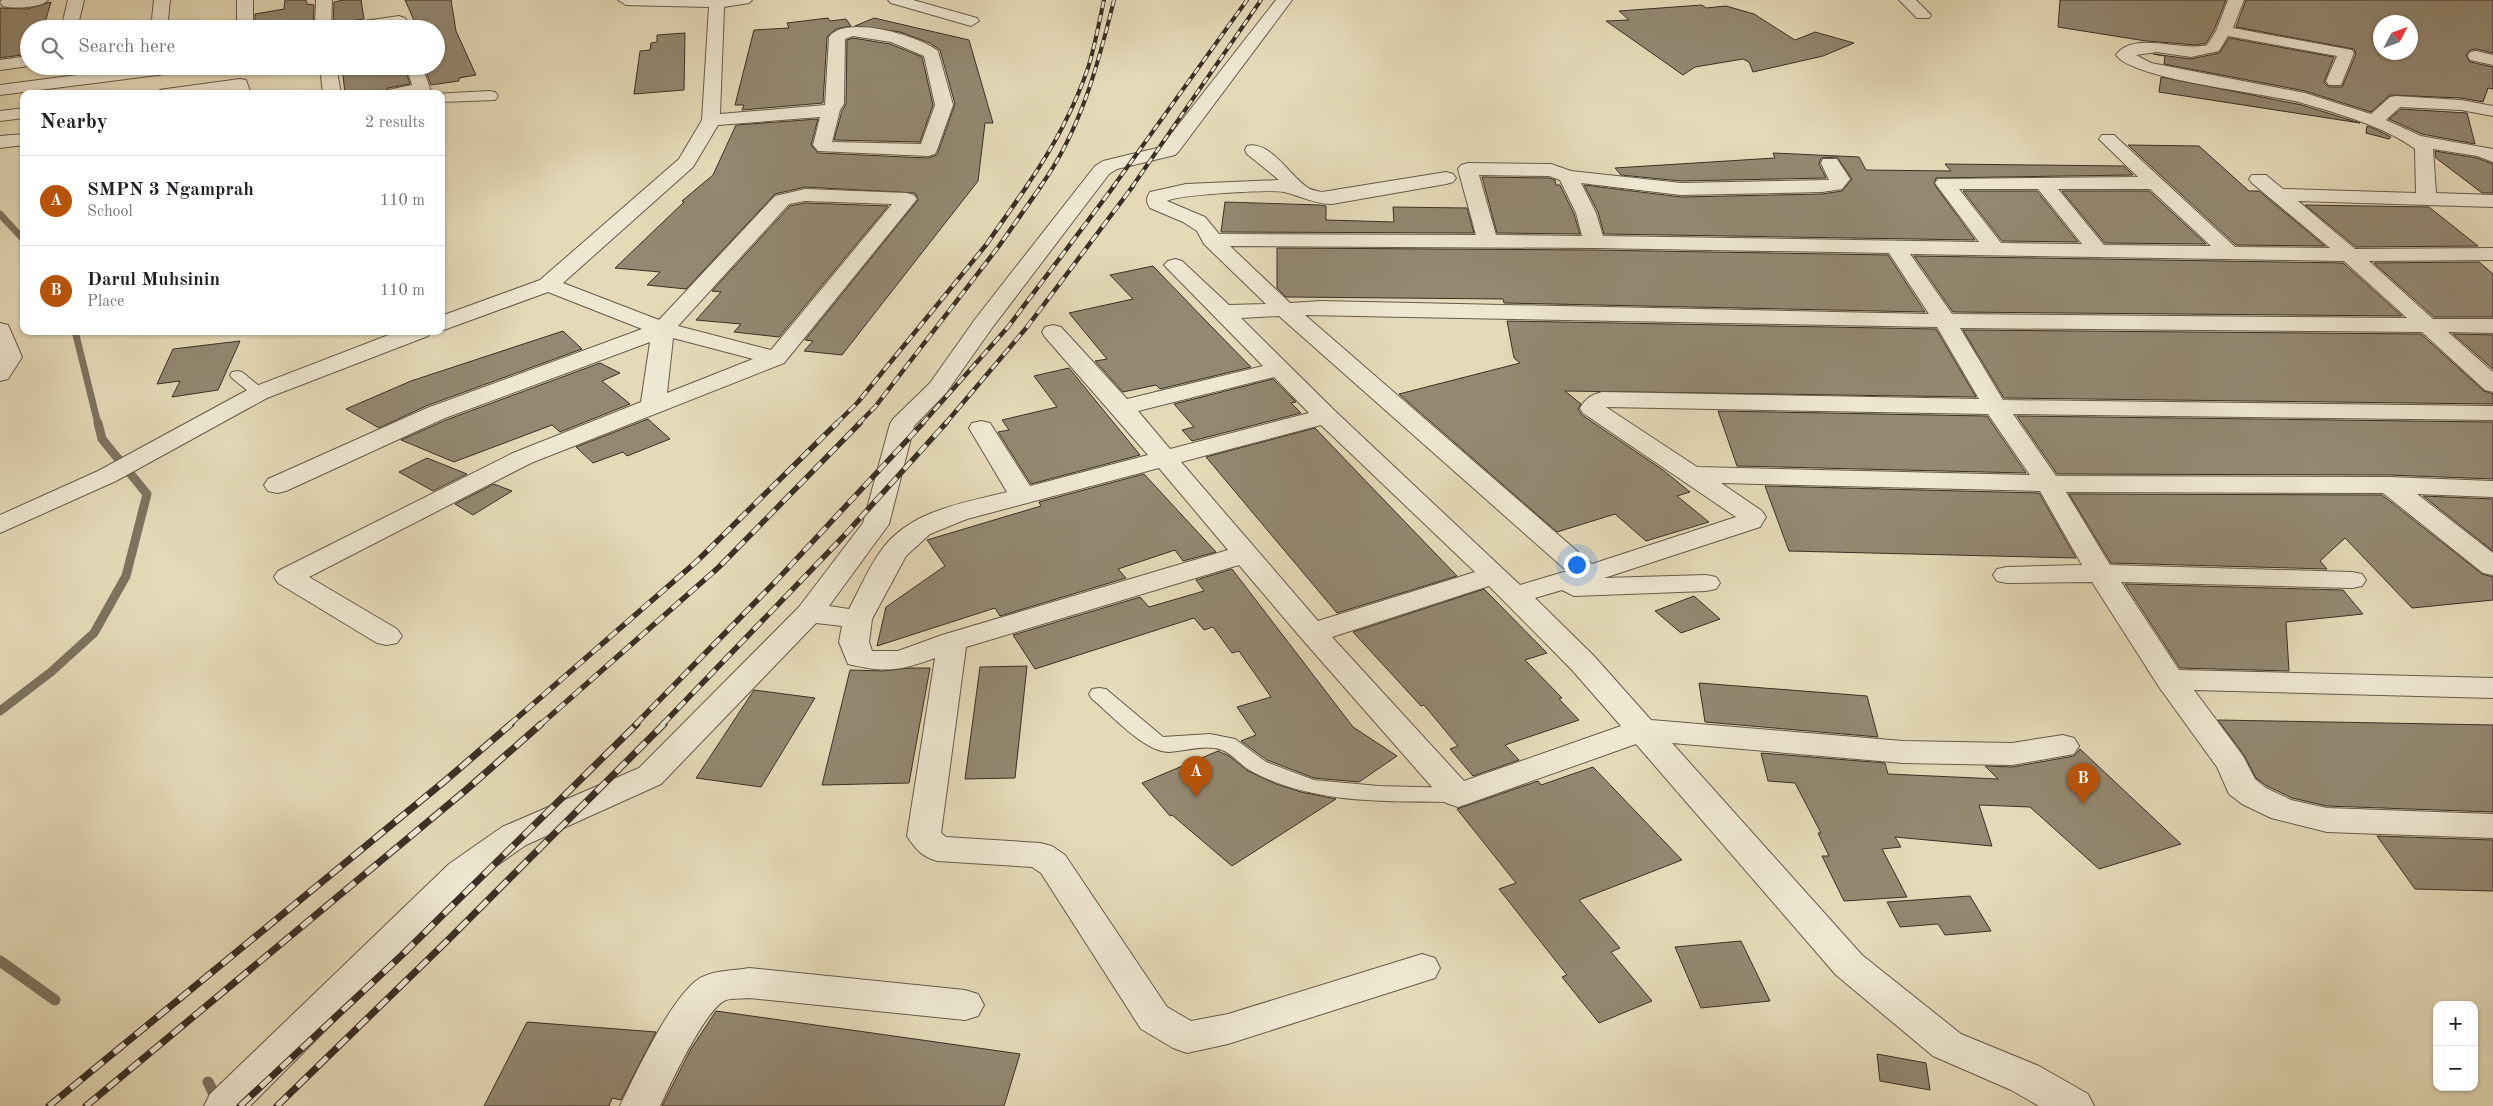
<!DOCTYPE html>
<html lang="en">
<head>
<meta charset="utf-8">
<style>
	:root { --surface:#fff; --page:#f2f2f2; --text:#202124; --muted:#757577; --line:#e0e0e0; --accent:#b45309 }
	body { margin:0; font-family:"Old Standard TT",serif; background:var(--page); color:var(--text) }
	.controls { position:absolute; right:15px; bottom:15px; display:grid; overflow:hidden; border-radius:10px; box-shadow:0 1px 4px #0004 }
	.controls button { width:45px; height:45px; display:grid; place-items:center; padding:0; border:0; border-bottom:1px solid var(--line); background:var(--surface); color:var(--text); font:25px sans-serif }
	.compass { position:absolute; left:2373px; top:15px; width:45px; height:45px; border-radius:50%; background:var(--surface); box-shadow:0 1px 4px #0004; rotate:49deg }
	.you { position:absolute; left:1576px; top:564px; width:18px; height:18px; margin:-12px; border:4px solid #fff; border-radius:50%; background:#1a73e8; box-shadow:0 0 0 8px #1a73e833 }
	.badge { display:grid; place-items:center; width:32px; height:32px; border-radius:50%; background:var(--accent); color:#fff; font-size:16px; font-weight:700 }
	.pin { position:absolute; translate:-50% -41px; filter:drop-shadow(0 1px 2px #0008) }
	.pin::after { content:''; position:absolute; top:26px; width:18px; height:15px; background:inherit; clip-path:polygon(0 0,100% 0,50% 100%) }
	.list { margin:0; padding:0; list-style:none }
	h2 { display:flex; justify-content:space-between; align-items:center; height:65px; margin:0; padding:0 20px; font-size:21px }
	h2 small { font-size:16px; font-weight:400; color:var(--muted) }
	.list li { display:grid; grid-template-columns:32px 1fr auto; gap:15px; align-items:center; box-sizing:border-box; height:90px; padding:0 20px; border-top:1px solid var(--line) }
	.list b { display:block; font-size:19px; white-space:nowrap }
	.list p { margin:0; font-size:16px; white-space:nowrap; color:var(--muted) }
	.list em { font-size:16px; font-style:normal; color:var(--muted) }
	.icon { flex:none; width:28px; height:28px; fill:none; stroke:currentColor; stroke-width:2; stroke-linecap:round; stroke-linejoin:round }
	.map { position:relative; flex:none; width:2493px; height:1106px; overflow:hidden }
	.search { position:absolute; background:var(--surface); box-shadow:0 1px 4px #0004; left:20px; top:20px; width:425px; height:55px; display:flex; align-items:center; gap:12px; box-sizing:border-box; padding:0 18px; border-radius:28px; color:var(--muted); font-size:19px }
	.panel { position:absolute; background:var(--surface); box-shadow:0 1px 4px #0004; left:20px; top:90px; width:425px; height:245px; border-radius:10px }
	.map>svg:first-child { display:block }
</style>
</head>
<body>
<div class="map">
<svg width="2493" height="1106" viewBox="0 0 2493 1106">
	<rect width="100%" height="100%" fill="#e5dab8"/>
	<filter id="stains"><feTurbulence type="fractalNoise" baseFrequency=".004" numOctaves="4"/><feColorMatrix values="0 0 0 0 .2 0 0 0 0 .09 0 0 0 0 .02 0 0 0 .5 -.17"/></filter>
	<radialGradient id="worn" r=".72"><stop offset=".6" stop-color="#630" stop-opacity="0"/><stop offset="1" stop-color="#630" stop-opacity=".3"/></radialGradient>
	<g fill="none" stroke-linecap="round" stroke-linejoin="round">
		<g stroke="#7e735f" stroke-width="7">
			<path d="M0,214L24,240"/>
			<path d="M75,331L98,424"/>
		</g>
		<path stroke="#7e735f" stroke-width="9" d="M0,711L51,672L94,633L126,576L147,494L102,439L98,423"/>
		<g stroke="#7e735f" stroke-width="11">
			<path d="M0,961L55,1000"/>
			<path d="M208,1082L220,1106"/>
		</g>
	</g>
	<g fill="#938871" stroke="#3b2f25" fill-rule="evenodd">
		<path d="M285,0H306L307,4L314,5L313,29H255V14L284,9Z"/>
		<path d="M344,0H361L364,19L343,22L333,29L334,2Z"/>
		<path d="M405,0H451L456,31L476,75L459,78V81L431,85L424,66H436V29H418Z"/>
		<path d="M2060,0H2226L2214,30L2206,43L2197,45L2146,41L2058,27Z"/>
		<path d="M2246,0H2493V53L2476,49L2470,50L2466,55L2470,62L2493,67V89L2488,88L2483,102L2461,98L2390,95L2371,112L2305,91L2164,64L2165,56L2153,54L2191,59L2219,53L2229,38L2334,57L2324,82L2329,87H2342L2356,54L2354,49L2236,27ZM2380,22H2410V52H2380Z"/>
		<path d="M51,2L43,29H29V54L0,58V8L27,9Z"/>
		<path d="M1702,5L1706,8L1726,6L1754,14L1795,40L1815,32L1854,43L1823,56L1753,72L1749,62L1743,59L1695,67L1683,75L1606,21L1629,20L1619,11Z"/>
		<path d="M828,18L830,21L846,19L851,26L836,29L827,37L823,103L742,110L744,105H735L754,30L789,28L787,23Z"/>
		<path d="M874,18L969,40L993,123H985L978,181L842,355L804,351L813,341L805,340L918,200L915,193L805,187L775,194L686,289L647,285L660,272L615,268L684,202L682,201L713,175L736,125L818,119L811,145L818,153L928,158L937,155L955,104L940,50L930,43L900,32L855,26Z"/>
		<path d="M685,33L684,90L634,94L640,51L650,50L651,43L657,42V35Z"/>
		<path d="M853,38L890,44L922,57L933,105L920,142L834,140L842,111L846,104L847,40Z"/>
		<path d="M342,66H404L410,84L388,88L384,92L345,94Z"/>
		<path d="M2161,77L2302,105L2360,123L2159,92Z"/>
		<path d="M2401,109L2467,113L2475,144L2422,134L2389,119Z"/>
		<path d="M2367,126L2375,129L2391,137L2389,139L2366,133Z"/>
		<path d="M2128,145L2199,146L2249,191H2259L2325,246L2236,245Z"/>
		<path d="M2435,151L2477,158L2493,164V193H2482L2436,158Z"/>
		<path d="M1773,153L1859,157L1866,170L1951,171L1945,164L2124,166L2133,175L1936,178L1934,184L1975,240L1604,234L1598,212L1584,185L1681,197L1822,194L1842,191L1852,179L1837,157L1821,158L1819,164L1826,178L1681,181L1621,175L1615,168L1775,158Z"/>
		<path d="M1482,177L1549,178L1555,180L1556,185H1560L1574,214L1580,234L1497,233Z"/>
		<path d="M1963,191H2037L2078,242L2002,241Z"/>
		<path d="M2062,191H2149L2206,244L2105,243Z"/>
		<path d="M1225,202L1320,205L1326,206V220L1394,222L1393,207L1467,208L1474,233L1221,232Z"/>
		<path d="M805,203L888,206L779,337L734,332L741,324L696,320L721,292L712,291L790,206Z"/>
		<path d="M2305,205L2429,207L2478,246L2356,247Z"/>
		<path d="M1277,248L1594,250L1888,255L1925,312L1504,303L1503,299L1286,297L1277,288Z"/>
		<path d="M1914,256L2343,263L2402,316L1953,312Z"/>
		<path d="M2479,262L2493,274V317H2434L2374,263Z"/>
		<path d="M1153,266L1206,321L1251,367L1160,389L1156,385L1123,392L1095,361L1107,359L1069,313L1133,299L1110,275Z"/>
		<path d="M1507,321L1936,329L1976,397L1565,391L1581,404L1578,409L1582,415L1663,470L1690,492L1677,496L1709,522L1646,541L1615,514L1557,532L1399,394L1520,363L1514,358Z"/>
		<path d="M1963,330L2421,334L2484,391L2493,394V404L2004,398Z"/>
		<path d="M563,331L582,349L426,406L379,428L346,409L411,381Z"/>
		<path d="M2453,334L2493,335V369Z"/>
		<path d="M240,341L218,390L172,397L180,381L157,384L173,349Z"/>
		<path d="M600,363L620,373L602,381L630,404L560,432L552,425L454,462L401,440L446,420Z"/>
		<path d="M1069,368L1140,455L1031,484L998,432L1009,430L1002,420L1057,407L1034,376Z"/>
		<path d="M1273,379L1296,402L1291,403L1301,413L1192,441L1182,430L1194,427L1174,404Z"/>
		<path d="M1718,411L1987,416L2026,473L1737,466Z"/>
		<path d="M2017,416L2493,422V479L2389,475L2057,474Z"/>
		<path d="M648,419L670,439L627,456L623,452L593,463L576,447Z"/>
		<path d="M1315,428L1358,473L1457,576L1337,613L1206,457Z"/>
		<path d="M427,458L467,474L433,491L399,472Z"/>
		<path d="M1144,474L1216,552L1183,561L1175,550L1118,569L1126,578L1000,616L995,608L877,646L886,607L945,566L927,540L1041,506L1039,502Z"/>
		<path d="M494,484L512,491L473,515L455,504Z"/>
		<path d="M1765,486L2039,493L2076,558L1789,551Z"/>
		<path d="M2069,494L2382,495L2482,574L2493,577V600L2412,608L2345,538L2320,561L2327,569L2111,563Z"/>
		<path d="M2423,496L2493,499V551Z"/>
		<path d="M1232,569L1353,727L1397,756L1359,782L1314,778L1267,760L1241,741L1256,735L1237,707L1271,697L1239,651L1232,653L1213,627L1204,630L1194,618L1035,669L1013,635L1140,597L1149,607L1204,591L1196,580Z"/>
		<path d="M2125,584L2343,590L2363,614L2286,622L2289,671L2180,668Z"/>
		<path d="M1484,589L1547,653L1525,660L1562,698L1559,699L1579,720L1505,745L1519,760L1473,776L1450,749L1458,746L1424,705L1421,706L1353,632Z"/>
		<path d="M1694,596L1720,619L1681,633L1655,611Z"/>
		<path d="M1027,666L1015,778L965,779L980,667Z"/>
		<path d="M909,668H930L909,783L822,785L850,670L883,671Z"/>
		<path d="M1699,683L1867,696L1878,737L1705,722Z"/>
		<path d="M754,690L815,698L761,787L696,778Z"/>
		<path d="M2218,720L2493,725V812L2327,806L2292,798L2267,786L2256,778L2244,755Z"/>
		<path d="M2080,749L2181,844L2099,869L2030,807L1979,805L1992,846L1895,837L1901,847L1882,849L1907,897L1844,901L1822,856H1829L1818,833H1821L1795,783L1768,781L1761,753L1885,763L1888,774L1998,779L1985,766L2012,767L2074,756Z"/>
		<path d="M1218,751L1229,756L1248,771L1276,784L1301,792L1336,799L1232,866L1172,815L1170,816L1142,783Z"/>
		<path d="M1593,767L1682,860L1579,900L1620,948L1611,952L1652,1001L1599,1023L1562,977L1567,975L1499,889L1516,883L1457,809L1538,781L1541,785Z"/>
		<path d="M2377,836L2493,840V891L2415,889Z"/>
		<path d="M1970,896L1991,931L1945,935L1938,924L1900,927L1887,902Z"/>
		<path d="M1741,941L1770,1001L1701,1008L1675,947Z"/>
		<path d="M716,1011L929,1041L1020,1054L1004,1106H662L691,1049Z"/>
		<path d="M527,1022L656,1032L621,1100L612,1098L609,1106H484Z"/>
		<path d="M1877,1054L1926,1063L1930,1090L1880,1081Z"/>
	</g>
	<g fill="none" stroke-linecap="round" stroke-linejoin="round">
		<g stroke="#665a4a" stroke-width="2">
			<g id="service">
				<path d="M237,371L242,372L264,390L267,393L264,396H254L232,378L230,375L232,372Z"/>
				<path d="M1099,688L1106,689L1163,737L1210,734L1235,739L1266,762L1314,780L1378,786L1458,788L1465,790L1468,795L1465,800L1458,802C1389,801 1316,805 1253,772C1242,767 1233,754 1222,750C1206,744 1185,751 1169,752C1144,752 1111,714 1092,699L1089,694L1092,689Z"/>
			</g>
		</g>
		<g stroke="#665a4a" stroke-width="2">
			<g id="minor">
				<path d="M2,0H48C41,8 13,9 3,6L0,3Z"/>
				<path d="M68,0H84L77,29H61Z"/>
				<path d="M154,0H170L167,29H151Z"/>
				<rect x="237" y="0" width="16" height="29"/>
				<path d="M316,0H332L331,29H315Z"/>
				<path d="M618,0H752L749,3L724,7L720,114L825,105L829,37C845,14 920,36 938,51L953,105L937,150L935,154L928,156L818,151L813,145L820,117L718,125L693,167L563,283L659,320L775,196L805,189L907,193L914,195L917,199L784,363L531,463L309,577L397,629L402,636L397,643L387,645L377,643L278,583L274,577L278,571L513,453L641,402L650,342L445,418L286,491L277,493L268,491L264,485L268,479L427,408L642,329L548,292L441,331V316L540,280L679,159L702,120L709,7L626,5ZM853,36L891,42L924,56L935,105L921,144L832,142L840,110L844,104L845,39ZM805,201L892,204L771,350L678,326L789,204ZM673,338L753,359L667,393Z"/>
				<path d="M888,0H913L977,18L979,21L971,26L891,3Z"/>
				<path d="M1276,0H1292L1179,151L1175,155L1117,169L1109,174L992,328L946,393L914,426L889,524L829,606L849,609C860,589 869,566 883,548C912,510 964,503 1007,492L969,428L972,423L981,421L990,423L1030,486L1148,455L1045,337L1042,332L1045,327L1053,325L1061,327L1127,399L1263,366L1164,265L1168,261L1175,259L1182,261L1229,305L1266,304L1204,244L1197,231L1183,222L1150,208C1146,202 1146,198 1150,192L1186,184L1279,180L1247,154L1245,150L1247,146C1270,140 1290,176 1307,187C1310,190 1317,191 1322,192L1446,172L1453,174L1456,178L1453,182L1446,184L1332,204C1314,204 1301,196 1284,192C1270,189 1175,195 1167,201L1205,217L1219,234L1476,235L1458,169L1461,165L1468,163L1551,164L1571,171L1681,183L1829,180L1821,163L1823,159H1837L1850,179L1842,189L1822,192L1681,195L1581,183L1596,213L1603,236L1979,242L1935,183L1938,179L2138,177L2099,139L2102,135H2114L2235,247L2330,248L2252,183L2249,179L2252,175H2266L2283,189L2416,193L2415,149C2386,127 2337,113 2302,103C2267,93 2133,80 2116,55C2133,30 2182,52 2207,45L2216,31L2228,0H2244L2233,28L2352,50L2354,53L2341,85H2329L2326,81L2337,56L2228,36L2219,51L2191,57L2157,52L2136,55L2151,63L2305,93L2371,114L2390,97L2396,96L2461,100L2493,106V116L2461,110L2400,107L2386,120L2421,136L2493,149V162L2477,156L2433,149L2436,193L2493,195V207L2298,201L2355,249L2493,248V260L2369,261L2433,319H2493V333L2448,332L2493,372V392L2485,390L2422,332L1960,328L2003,400L2493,406V420L2013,414L2056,476L2389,477L2493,481V497L2417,494L2493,553V575L2483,573L2383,493L2066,492L2110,565L2352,572L2362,574L2366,580L2362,586L2352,588L2121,582L2179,670L2493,678V698L2194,690L2243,756L2255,779L2266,788L2291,800L2327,808L2493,814V838L2327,832L2271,818L2242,804L2229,794L2217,767L2159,687L2092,582L2007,583L1997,581L1993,575L1997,569L2007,567L2082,565L2040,491L1721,483L1762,511L1766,517L1760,527L1604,578L1706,575L1716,577L1720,583L1716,589L1706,591L1574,596L1562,590L1535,598L1594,656L1651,720L1903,741L2012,743L2063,735L2074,738L2079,746L2074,754L2012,765L1903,763L1672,743L1862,955L1961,1034L2039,1066L2088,1094L2094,1106H2039L2011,1090L1933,1056L1836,975L1636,744L1470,803L1458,807L1446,803L1302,639L1239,565L966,647L941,833L946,837L1040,843L1052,846L1065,855L1167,1007L1191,1021L1228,1014L1422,954L1435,958L1440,968L1435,978L1228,1044L1187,1053L1173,1048L1141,1029L1041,873L1032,867L937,861C923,857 915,849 907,836L935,658C900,671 885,673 848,664L839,642L842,626L816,623L661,784L526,845L473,882L250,1106H204L210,1094L449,864L502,827L639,768L799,607L863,523L890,424L893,419L930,383L976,318L1095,166L1103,161L1161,147ZM1479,175L1549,176L1560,180L1576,213L1582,236L1496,235ZM1959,189H2038L2082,244L2001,243ZM2058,189H2150L2211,246L2104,245ZM1230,246L1594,248L1889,253L1929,314L1321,301L1290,303ZM1910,254L2344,261L2407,318L1952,314ZM1305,315L1937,327L1979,399L1602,392C1591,395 1586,398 1580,408L1583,413L1736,517L1592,564ZM1279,316L1567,571L1520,585L1335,411L1241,318ZM1274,377L1309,413L1170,449L1138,411ZM1606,407L1988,414L2030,475L1697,467ZM1321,425L1475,572L1318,621L1181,462ZM1159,468L1228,550L942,635L898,651H872L869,642L872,619L906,556L930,534L967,519ZM1489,586L1572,670L1621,726L1464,781L1332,637Z"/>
				<path d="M1899,0H1916L1931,15L1929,18H1917Z"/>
				<path d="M399,16L405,18L407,21L405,24L378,29H335L343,24Z"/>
				<path d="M2476,51L2493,55V65L2470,60L2468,56L2470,52Z"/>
				<path d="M29,56V66L0,70V60Z"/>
				<path d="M147,66H197L189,71L0,95V85Z"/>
				<path d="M320,66H336L341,94H323Z"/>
				<path d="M406,66H422L432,94H385L388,90L412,85Z"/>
				<path d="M240,79L246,80L251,94H233V90L206,94H157L160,90L166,89Z"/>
				<path d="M489,91L495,92L498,96L495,100L441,102V94H435Z"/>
				<path d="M24,108V118L0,121V111Z"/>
				<path d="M24,134V145L0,148V136Z"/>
				<path d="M0,323L8,325L22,357L8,379L0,381Z"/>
				<path d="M399,331H431L428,336L267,398L116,481L0,533V515L98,471L251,388Z"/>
				<path d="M749,968L965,990L978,994L984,1005L978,1016L965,1020L749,998C742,999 732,998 726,1000C706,1007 670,1085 660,1106H620C635,1075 672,995 700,978C714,970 733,971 749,968Z"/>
			</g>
		</g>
		<use href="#service" fill="#eee7d1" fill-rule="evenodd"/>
		<use href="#minor" fill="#eee7d1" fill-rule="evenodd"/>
		<g stroke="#3b2f25" stroke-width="4">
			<g id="rail-far3">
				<path d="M1026,187C1051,151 1074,109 1088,68C1095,46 1099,22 1104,0"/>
				<path d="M1040,187C1080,132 1098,65 1114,0"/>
				<path d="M1113,187L1247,0"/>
				<path d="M1132,187L1261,0"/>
			</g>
		</g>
		<g stroke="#3b2f25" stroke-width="4.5">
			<g id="rail-far2">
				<path d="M836,424L858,402L986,245L1027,186"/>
				<path d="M858,424L875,407L999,246L1041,186"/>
				<path d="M922,424L1008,327L1114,186"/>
				<path d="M945,424L1027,327L1133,186"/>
			</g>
		</g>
		<g stroke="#3b2f25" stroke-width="5.5">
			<g id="rail-far1">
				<path d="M509,725L696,562L837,423"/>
				<path d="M540,725L719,567L860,423"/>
				<path d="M635,725L777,580L923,423"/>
				<path d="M662,725L842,538L946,423"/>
			</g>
		</g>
		<g stroke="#3b2f25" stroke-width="7">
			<g id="rail">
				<path d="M49,1106L446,780L511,724"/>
				<path d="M86,1106L466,790L541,724"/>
				<path d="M240,1106L402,955L637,724"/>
				<path d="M277,1106L448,940L664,724"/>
			</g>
		</g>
		<use href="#rail-far3" stroke="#eee7d1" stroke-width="2.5" stroke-dasharray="7" stroke-linecap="butt"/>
		<use href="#rail-far2" stroke="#eee7d1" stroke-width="3" stroke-dasharray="9" stroke-linecap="butt"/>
		<use href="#rail-far1" stroke="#eee7d1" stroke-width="4" stroke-dasharray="11" stroke-linecap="butt"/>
		<use href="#rail" stroke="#eee7d1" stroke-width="5" stroke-dasharray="14" stroke-linecap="butt"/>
	</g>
	<rect width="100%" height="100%" filter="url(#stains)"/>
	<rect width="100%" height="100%" fill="url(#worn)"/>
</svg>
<div class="controls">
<button>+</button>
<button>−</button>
</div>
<svg class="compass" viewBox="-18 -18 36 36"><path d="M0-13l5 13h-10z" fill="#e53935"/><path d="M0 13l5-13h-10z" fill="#757577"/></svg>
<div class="you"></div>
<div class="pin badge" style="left:1196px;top:797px">A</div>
<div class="pin badge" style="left:2083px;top:804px">B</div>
<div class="search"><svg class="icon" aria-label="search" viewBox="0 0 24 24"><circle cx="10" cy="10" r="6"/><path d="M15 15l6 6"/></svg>Search here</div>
<section class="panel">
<h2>Nearby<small>2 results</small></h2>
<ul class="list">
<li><span class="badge">A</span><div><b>SMPN 3 Ngamprah</b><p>School</p></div><em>110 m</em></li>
<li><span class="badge">B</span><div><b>Darul Muhsinin</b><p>Place</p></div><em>110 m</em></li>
</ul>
</section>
</div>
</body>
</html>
